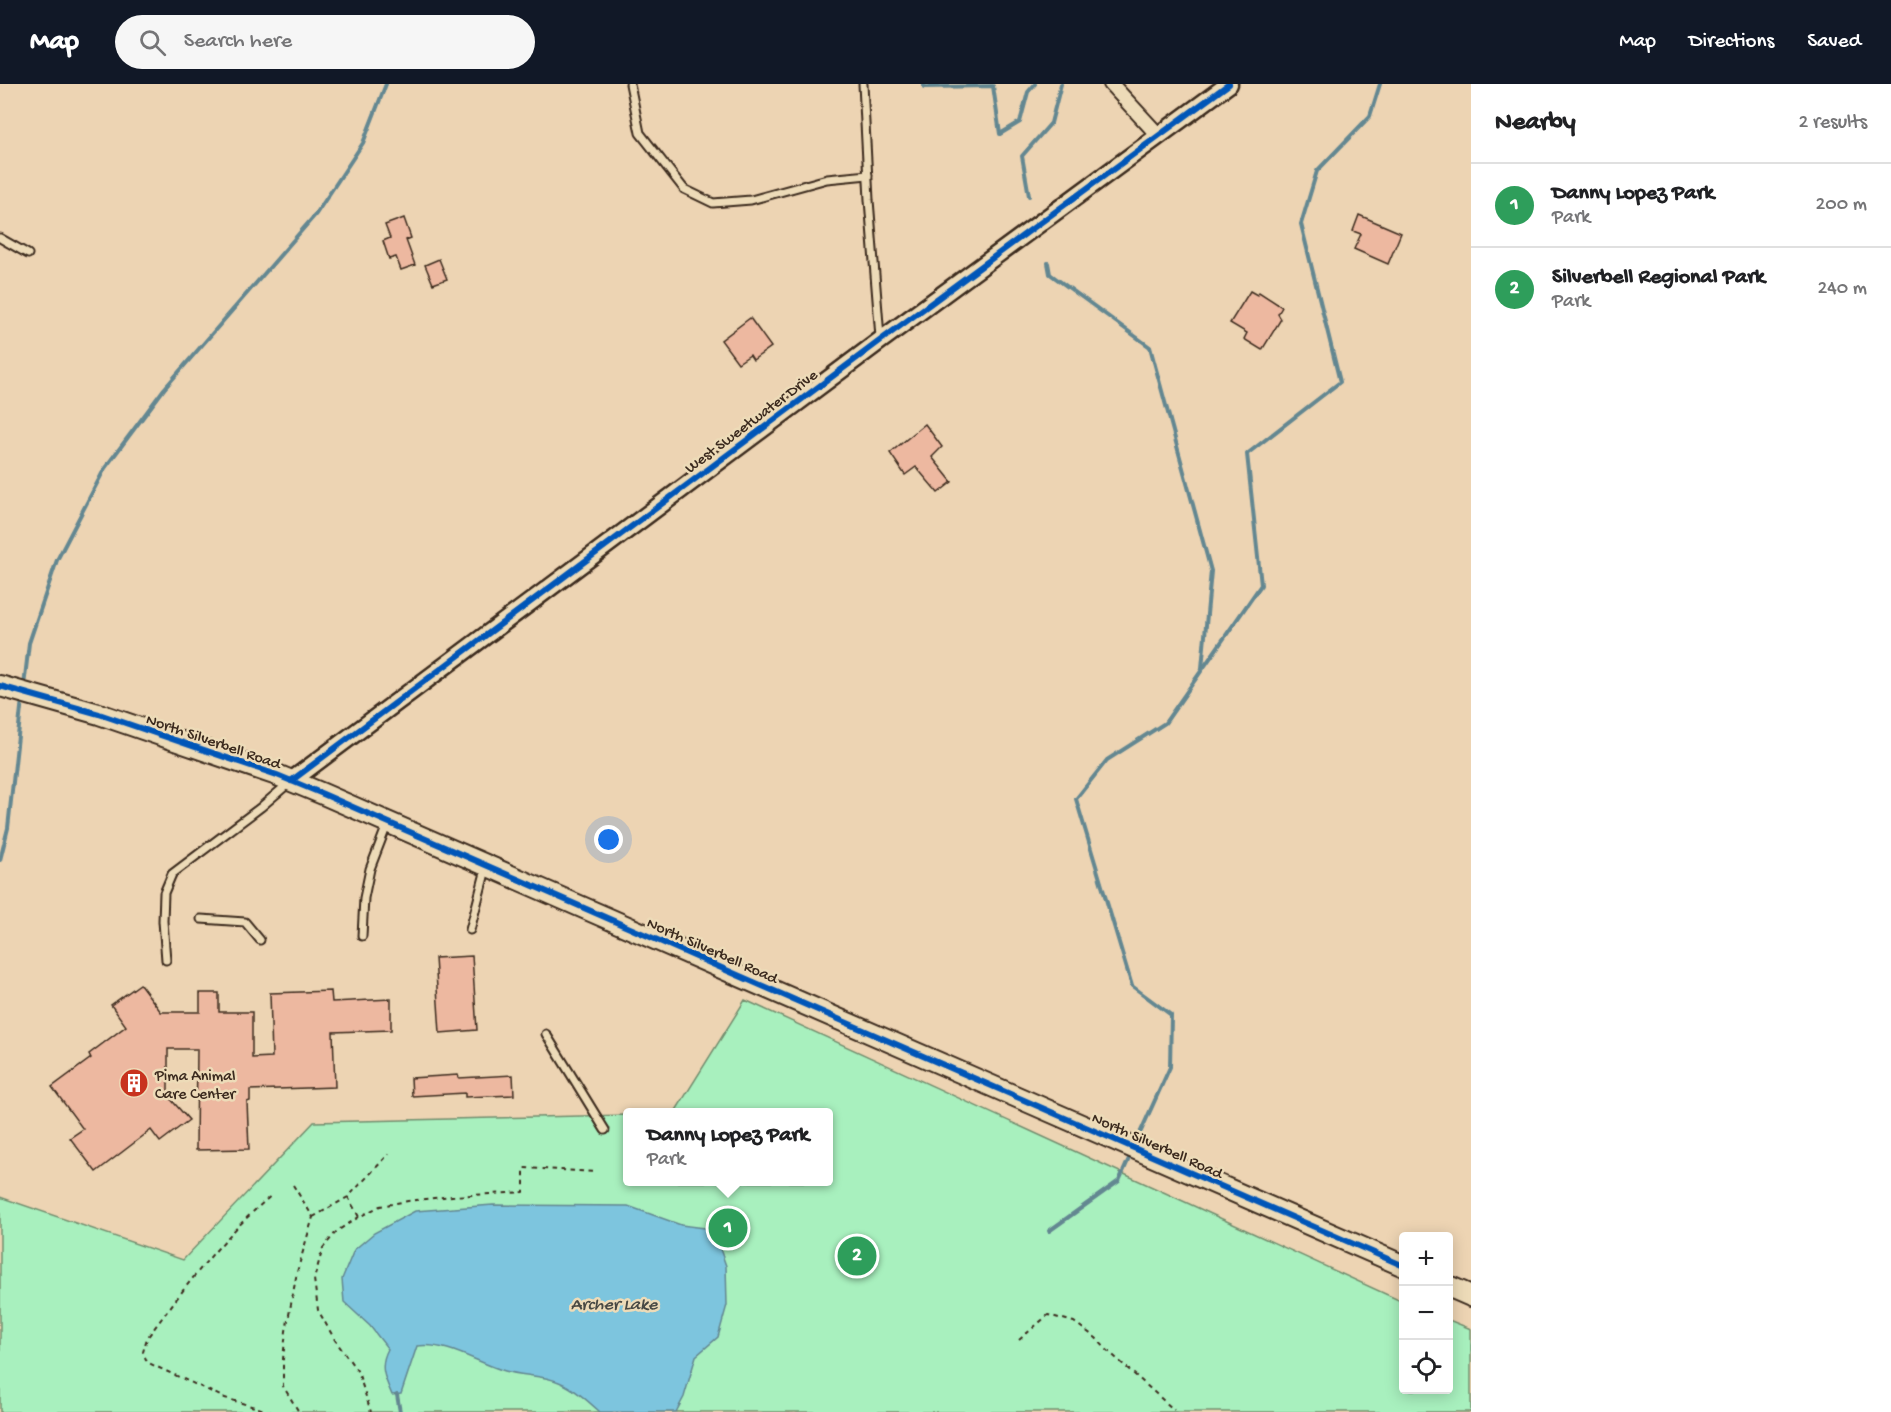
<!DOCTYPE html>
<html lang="en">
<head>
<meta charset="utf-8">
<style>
	:root { --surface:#fff; --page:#f6f6f6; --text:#202124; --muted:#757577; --line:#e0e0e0; --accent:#111827 }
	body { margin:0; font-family:"Gochi Hand",sans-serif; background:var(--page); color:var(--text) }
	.controls { position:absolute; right:18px; bottom:18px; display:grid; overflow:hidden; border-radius:6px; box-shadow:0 3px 15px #0003 }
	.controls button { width:54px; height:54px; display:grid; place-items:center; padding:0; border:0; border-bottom:2px solid var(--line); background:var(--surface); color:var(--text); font:30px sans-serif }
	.you { position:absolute; left:609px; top:756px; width:21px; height:21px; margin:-15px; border:4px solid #fff; border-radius:50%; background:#1a73e8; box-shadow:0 0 0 9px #1a73e833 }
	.badge { display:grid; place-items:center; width:39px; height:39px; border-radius:50%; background:var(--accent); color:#fff; font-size:20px; font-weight:700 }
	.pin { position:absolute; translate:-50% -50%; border:3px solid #fff; box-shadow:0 2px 6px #0006 }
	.popup { position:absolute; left:623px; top:1024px; width:210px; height:78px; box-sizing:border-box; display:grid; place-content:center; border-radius:6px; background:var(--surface); filter:drop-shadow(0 2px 4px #0005); font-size:20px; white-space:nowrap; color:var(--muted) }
	.popup b { font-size:22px; color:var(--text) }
	.popup::after { content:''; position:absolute; left:50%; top:100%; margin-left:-12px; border:12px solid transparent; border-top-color:var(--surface) }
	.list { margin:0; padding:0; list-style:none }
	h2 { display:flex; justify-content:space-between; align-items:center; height:78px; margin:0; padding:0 24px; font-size:26px }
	h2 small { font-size:20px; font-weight:400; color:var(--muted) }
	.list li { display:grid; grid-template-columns:39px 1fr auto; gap:18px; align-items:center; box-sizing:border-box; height:84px; padding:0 24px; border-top:2px solid var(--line) }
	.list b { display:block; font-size:22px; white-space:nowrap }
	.list p { margin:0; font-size:20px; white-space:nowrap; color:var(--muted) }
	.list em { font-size:20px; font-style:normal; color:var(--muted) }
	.icon { flex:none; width:33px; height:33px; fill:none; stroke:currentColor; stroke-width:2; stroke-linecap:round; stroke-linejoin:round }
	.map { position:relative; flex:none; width:1471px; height:1328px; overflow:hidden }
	header { display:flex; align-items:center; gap:36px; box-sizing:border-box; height:84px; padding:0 30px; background:var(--accent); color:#fff }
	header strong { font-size:28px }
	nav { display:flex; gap:33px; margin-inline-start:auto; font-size:21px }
	.search { width:420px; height:54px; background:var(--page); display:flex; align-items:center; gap:15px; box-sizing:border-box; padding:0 21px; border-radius:33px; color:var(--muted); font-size:22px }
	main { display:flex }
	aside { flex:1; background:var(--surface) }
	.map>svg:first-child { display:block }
</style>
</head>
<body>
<header>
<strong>Map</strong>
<div class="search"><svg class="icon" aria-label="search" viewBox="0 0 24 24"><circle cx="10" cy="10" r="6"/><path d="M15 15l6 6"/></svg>Search here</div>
<nav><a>Map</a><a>Directions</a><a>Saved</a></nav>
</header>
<main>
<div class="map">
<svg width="1471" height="1328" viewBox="0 0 1471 1328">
	<rect width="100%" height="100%" fill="#edd4b3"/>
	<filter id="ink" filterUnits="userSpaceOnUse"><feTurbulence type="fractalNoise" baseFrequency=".0167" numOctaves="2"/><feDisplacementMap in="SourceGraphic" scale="12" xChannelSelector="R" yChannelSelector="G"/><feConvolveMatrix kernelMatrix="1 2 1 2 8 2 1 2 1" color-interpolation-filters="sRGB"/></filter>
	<g filter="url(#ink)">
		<path fill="#a8f0be" stroke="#728d6e" stroke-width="1.5" d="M745,916L1403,1218L1404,1306H1448L1449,1236L1471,1245V1328H0V1113L183,1176L314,1038L627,1031L628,1098H828V1028H675Z"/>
		<path fill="#7dc5de" stroke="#638791" stroke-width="1.5" d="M493,1121L628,1122L681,1141L713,1145L726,1182L727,1221L718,1253L696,1272L684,1313L676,1328H600C588,1317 574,1304 559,1298C543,1291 522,1292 505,1287C477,1279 448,1258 417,1262L401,1310L392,1311C384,1293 379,1282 388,1265L370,1242L344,1218L342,1195L354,1166L374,1149L415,1127Z"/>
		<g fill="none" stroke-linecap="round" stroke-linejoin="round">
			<g stroke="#638791" stroke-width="4">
				<path d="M924,0V3L993,2L1000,50L1020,38L1028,8L1035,0"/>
				<path d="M1029,112L1022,72L1051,39L1061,0"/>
				<path d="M1048,179L1050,190L1150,263L1211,487L1202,584"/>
				<path d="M24,602L29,559L57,476L105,384L164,305L316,130L363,59L386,0"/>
				<path d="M0,776L8,744L22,615"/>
				<path d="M1136,1058L1170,983L1171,931L1132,902L1076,715L1107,676L1165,639L1261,501L1247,370L1340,298L1301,140L1317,87L1370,32L1380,0"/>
				<path d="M1049,1147L1119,1097L1131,1070"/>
				<path d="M397,1311L400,1328"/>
			</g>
		</g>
		<g fill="#edb8a0" stroke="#3b2a1e" stroke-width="1.5">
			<path d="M1359,131L1401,149L1388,180L1354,165L1361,150L1353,147Z"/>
			<path d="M404,134L411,154L406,156L415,181L401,186L396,173L389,175L383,157L390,154L385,141Z"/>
			<path d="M439,175L447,195L433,200L425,181Z"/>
			<path d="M1250,207L1257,211L1259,208L1282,223L1278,230L1281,235L1262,266L1244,255L1247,249L1230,239Z"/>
			<path d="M750,234L771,263L753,276L750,271L738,279L721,256Z"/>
			<path d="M925,340L942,363L932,373L952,398L938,409L916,383L905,391L890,369Z"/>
			<path d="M472,872L477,946L440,949L435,874Z"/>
			<path d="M140,900L161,928H200V909H219V928H252V974L272,973L270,909L331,907L332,918L391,915V946L333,948L335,1003L250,1006V1017L247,1018L249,1065L196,1066L197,965H168V1012L189,1036L160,1058L151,1046L96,1088L70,1054L83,1045L52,1003L91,974L89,970L126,942L111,921Z"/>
			<path d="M458,991L459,994L513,991L514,1011L465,1013V1009L412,1012L411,994Z"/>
		</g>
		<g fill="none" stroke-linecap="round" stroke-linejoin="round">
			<g stroke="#3b2a1e" stroke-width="11">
				<g id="service">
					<path d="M630,0L640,49L684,105L713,119L751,116L827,95L868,91"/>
					<path d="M863,0L869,116L880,253"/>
					<path d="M0,154L28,170"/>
					<path d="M201,835L245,838L260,856"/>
					<path d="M470,846L486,785"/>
					<path d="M362,852L364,814L370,785L387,741"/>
					<path d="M166,876L163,837L164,809L172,790L261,723L289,699"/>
					<path d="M546,950L605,1046"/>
				</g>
			</g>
			<g stroke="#3b2a1e" stroke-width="18">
				<path id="minor" d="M1111,0L1159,52"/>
			</g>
			<g stroke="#3b2a1e" stroke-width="21">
				<path id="tertiary" d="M291,697L881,256L1229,0"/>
			</g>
			<g stroke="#3b2a1e" stroke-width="24">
				<g id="secondary">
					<path d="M0,602L99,630L277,691L323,710L1404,1182"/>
					<path d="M1448,1202L1471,1212"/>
				</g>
			</g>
			<g stroke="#3b2a1e" stroke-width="2" stroke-dasharray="4.5 4.5" stroke-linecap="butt">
				<path d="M293,1101L313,1133L297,1188L286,1247L283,1275V1302L299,1328"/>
				<path d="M348,1113L359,1133L380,1122L408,1117L452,1112L524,1108V1084L595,1088"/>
				<path d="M313,1133L348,1113L389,1070"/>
				<path d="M359,1133L337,1147L323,1164L314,1195L318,1226L335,1256L358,1288L371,1328"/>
				<path d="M1019,1256L1048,1231L1074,1238L1096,1254L1106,1265L1174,1326"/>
				<path d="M271,1328L225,1314L155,1282L147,1278L143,1268L147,1254C186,1202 222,1153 272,1111"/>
			</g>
			<use href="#service" stroke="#eddbb8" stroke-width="7"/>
			<use href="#minor" stroke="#eddbb8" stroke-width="14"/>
			<use href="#tertiary" stroke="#eddbb8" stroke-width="16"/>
			<use href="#secondary" stroke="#eddbb8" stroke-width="20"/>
			<g stroke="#eddbb8" stroke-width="10">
				<g id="cycleway">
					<path d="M0,602L99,630L277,691L323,710L1404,1182"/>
					<path d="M291,697L881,256L1229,0"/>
				</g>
			</g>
			<use href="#cycleway" stroke="#0057b8" stroke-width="6"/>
		</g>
	</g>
	<defs>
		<g id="building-disc" transform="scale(1.5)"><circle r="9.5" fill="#c8321e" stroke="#eddbb8"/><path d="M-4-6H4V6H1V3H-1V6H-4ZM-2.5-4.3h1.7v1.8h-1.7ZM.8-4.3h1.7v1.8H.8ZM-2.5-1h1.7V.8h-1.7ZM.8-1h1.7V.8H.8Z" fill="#fff"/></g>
	</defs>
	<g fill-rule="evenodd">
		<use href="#building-disc" x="134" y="999"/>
	</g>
	<g text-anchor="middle" stroke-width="5" stroke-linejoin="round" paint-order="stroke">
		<g font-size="16" fill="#3b2a1e" stroke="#eddbb8">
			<text transform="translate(750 336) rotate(-37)" y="6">West Sweetwater Drive</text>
			<text transform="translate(214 656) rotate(19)" y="6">North Silverbell Road</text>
			<text transform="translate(713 865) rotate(24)" y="6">North Silverbell Road</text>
			<text transform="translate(1158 1060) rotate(24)" y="6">North Silverbell Road</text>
		</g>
		<g font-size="16" fill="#3b2a1e" stroke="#eddbb8" text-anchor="start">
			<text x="155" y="996">Pima Animal<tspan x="155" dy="18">Care Center</tspan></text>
		</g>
		<g font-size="18" font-style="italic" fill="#484944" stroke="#eddbb8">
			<text x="614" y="1225">Archer Lake</text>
		</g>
	</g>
</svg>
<div class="controls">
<button>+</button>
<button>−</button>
<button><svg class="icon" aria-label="locate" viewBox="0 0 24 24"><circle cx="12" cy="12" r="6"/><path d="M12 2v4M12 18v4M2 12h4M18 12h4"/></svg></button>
</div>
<div class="you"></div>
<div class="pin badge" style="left:728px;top:1144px;background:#2e9e5b">1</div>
<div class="popup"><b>Danny Lopez Park</b>Park</div>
<div class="pin badge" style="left:857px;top:1172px;background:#2e9e5b">2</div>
</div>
<aside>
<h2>Nearby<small>2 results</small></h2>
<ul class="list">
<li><span class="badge" style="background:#2e9e5b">1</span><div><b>Danny Lopez Park</b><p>Park</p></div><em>200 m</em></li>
<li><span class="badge" style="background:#2e9e5b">2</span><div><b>Silverbell Regional Park</b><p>Park</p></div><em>240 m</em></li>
</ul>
</aside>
</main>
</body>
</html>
